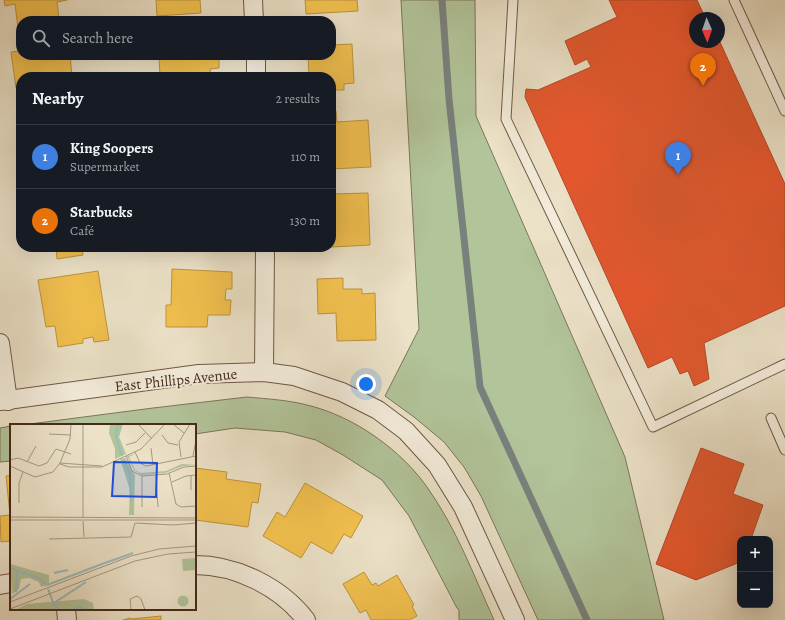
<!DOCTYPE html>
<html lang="en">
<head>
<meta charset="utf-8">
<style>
	:root { --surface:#171b24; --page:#20242c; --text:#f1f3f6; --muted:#9ea1a6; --line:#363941; --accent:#b45309 }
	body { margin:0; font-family:Alegreya,serif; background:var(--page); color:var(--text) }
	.controls { position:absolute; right:12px; bottom:12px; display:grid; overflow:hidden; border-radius:8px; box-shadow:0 4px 16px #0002 }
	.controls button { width:36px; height:36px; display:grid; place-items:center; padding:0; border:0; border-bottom:1px solid var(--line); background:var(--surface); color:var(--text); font:20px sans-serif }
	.compass { position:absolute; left:689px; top:12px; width:36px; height:36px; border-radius:50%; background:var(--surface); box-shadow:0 4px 16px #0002; rotate:178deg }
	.you { position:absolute; left:366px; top:384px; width:14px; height:14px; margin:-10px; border:3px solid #fff; border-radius:50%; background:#1a73e8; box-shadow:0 0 0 6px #1a73e833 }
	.badge { display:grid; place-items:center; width:26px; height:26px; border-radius:50%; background:var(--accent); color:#fff; font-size:13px; font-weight:700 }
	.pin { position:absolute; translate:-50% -33px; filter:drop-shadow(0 1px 2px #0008) }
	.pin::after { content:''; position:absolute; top:21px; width:14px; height:12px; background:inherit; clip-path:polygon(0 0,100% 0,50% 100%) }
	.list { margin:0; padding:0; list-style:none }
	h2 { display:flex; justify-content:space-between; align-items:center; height:52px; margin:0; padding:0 16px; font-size:17px }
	h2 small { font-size:13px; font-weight:400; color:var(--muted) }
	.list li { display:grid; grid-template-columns:26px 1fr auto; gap:12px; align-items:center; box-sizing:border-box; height:64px; padding:0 16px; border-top:1px solid var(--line) }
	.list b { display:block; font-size:15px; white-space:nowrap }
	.list p { margin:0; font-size:13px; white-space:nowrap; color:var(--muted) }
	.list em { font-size:13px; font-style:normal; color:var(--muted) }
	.icon { flex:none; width:22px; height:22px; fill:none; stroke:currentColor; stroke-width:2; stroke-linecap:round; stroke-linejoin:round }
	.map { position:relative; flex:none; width:785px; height:620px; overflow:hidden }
	.search { position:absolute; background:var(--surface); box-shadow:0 4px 16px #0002; left:16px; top:16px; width:320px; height:44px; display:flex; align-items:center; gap:10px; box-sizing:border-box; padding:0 14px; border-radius:16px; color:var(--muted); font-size:15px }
	.panel { position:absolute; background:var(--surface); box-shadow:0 4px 16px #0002; left:16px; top:72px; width:320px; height:180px; border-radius:16px }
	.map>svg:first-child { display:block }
</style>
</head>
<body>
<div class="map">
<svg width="785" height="620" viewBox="0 0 785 620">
	<rect width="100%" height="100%" fill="#ece2c8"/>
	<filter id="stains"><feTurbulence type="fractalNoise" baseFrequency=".005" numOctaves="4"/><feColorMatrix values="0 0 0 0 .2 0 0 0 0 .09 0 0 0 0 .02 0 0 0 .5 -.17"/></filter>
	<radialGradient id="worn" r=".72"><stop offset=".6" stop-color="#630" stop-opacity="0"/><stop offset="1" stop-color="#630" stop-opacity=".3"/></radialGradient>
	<g fill="#b2c49a" stroke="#7c765a">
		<path d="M401,0H475L476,116L625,457L664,620H538L481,496L464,467L444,442L414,417L385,396L419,329Z"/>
		<path d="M247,397C268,399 288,400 307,405C354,416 403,451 429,490C457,530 474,576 494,620H459V610L457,608L409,516L382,480L343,455L316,440L285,432L235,428L195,434V425H22L153,408Z"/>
		<path d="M11,426V461L0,462V428Z"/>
	</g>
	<g fill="#f2c14e" stroke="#be933f">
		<path d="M4,0H67L57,2L59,18L46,20V21H21V28H18L15,4L5,6Z"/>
		<path d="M156,0H200L201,13L157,16Z"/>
		<path d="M305,0H357L358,11L306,14Z"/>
		<path d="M352,44L354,83L344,84V90H331V77H309L308,55H331V45Z"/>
		<path d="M21,51V55H37L38,58L70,55L72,77H21V87L16,88L11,52Z"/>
		<path d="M159,55H219V68L210,69L211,77H160Z"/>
		<path d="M331,111H336L337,122L368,120L371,167L331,169Z"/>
		<path d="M368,193L370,245L331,247V194Z"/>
		<path d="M56,247H89L82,248L83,255L57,259Z"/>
		<path d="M182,247H212V248L182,249Z"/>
		<path d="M172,269L232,272V289H226L225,300H231L230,315H208L207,327H166V305H171Z"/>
		<path d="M98,271L109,340L94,342L93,337L83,339V343L58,347L55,326L46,327L38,280Z"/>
		<path d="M343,278V289H362V294L375,293L376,340L337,341L336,313L318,314L317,279Z"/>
		<path d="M195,468L227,472L226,479L261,484L258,503L252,502L248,527L195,520Z"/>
		<path d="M11,475V541L1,542L0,516L10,515L6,476Z"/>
		<path d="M305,483L363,516L351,538L344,534L332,554L311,542L301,558L263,536L277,512L285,517Z"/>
		<path d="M364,572L372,585L376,583L378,586L397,575L414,605L412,606L417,616L409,620H371L366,610L360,613L343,584Z"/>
		<path d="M161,616V620H123L130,618L132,619Z"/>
	</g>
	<g fill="#e4572e" stroke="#b44928">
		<path d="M609,0H697L704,15L707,14L709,18H695V42H719V40L785,184V306L704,343L709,379L694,386L688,371L680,374L672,357L648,368L525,97L526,89L538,90L591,67L587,59L575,65L565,41L617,17Z"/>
		<path d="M701,448L744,464L733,494L763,505L751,539H740V562L696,580L656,564Z"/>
	</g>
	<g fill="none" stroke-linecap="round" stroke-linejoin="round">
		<path stroke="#79817d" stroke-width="7" d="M442,0L449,99L480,387L587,620"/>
		<g stroke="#6f5746" stroke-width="11">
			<g id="lane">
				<path d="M513,0L506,119L653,427L785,364"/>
				<path d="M734,0L785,111"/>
				<path d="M771,418L785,450"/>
			</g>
		</g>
		<g stroke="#6f5746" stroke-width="20">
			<g id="street">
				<path d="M253,0L254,21"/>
				<path d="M256,55V77"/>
				<path d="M0,343L8,401"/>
				<path d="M264,372L265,247"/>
				<path d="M0,401L199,374L264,372L294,376L342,392L378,410L406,431L437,465L463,507L515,620"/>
				<path d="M195,565C236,565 281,587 306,620"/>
				<path d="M0,585L11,583"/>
				<path d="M66,609L67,620"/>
			</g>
		</g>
		<use href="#lane" stroke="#f3ecdb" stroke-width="9"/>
		<use href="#street" stroke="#f3ecdb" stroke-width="18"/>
	</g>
	<g text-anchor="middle" stroke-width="4" stroke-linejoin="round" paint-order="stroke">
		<g font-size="15" fill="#45291b" stroke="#f3ecdb">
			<text transform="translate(176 380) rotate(-6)" y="5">East Phillips Avenue</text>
		</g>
	</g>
	<g transform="translate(10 424)">
		<rect width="186" height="186" fill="#ece2c8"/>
		<path d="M100,0H113L109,13L116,30L105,35V25L99,9ZM125,30L119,33L125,46L131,49L156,47L172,40L186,41L173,42L155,49L132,51L124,46L117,32ZM115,34L125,51L124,91H119L120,66L110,35ZM186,134V146L173,147L172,135ZM0,140L39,151V159L31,163L29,158L19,154L11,155L9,165L2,170ZM167.5 177a5.5 5.5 0 1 1 11 0a5.5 5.5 0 1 1-11 0ZM74,175L83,179L84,186H5L17,180Z" fill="#b2c49a"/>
		<path fill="none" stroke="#9bbcbe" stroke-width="2" d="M108,0L106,12L112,32M114,36L120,51L121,78M92,140L123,129M0,144L31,155L36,162M44,149L58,146M37,161L92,140M38,165L44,181L50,186M6,168L7,147M0,175L20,160M44,179L76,158M60,186L70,183L78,186"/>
		<path fill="none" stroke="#a99883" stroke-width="1" d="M128,0L142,15M163,0L174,9M39,10L61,11M152,11L158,19L168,21M116,21L126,18L135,9M141,24L143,41M125,28L130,39L136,42L186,32M116,32L122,47L132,52L157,50L174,43L186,42M183,32L186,16M171,33L169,18L180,0M0,36L8,34L29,42L37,39L46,25L61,30M17,38L26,22M50,39L92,42M50,40L59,43H92L131,25L155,0M0,42L25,53L43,48L50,39L60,15L61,0M159,49L166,80L171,83L186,82M146,51L148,83M181,52V66M162,58L176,52L186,51M9,79V59L13,48M132,83V52M0,93L186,94M73,94V0M0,96H186M73,97L74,113M39,115L121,113L125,99L163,101L186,99M0,178L121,132L149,125L186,122M0,185L125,137L158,130L186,128M121,186L120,175L127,172L131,175L135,186"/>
		<path fill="#1d4ed8" fill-opacity="0.15" stroke="#1d4ed8" stroke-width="2" d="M104,38L147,39L146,73L102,72Z"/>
		<rect width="186" height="186" fill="none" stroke="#45291b" stroke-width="2"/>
	</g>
	<rect width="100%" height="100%" filter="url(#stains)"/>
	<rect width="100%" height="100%" fill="url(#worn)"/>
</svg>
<div class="controls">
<button>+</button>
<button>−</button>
</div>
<svg class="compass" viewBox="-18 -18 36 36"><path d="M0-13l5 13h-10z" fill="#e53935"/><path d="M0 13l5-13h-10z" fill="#9ea1a6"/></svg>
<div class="you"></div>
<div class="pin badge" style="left:678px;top:175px;background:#3f7fe0">1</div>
<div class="pin badge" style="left:703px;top:86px;background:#e8710a">2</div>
<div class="search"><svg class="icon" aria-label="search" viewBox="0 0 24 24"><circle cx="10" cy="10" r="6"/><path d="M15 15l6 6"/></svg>Search here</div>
<section class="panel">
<h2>Nearby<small>2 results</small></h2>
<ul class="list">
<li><span class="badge" style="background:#3f7fe0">1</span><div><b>King Soopers</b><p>Supermarket</p></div><em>110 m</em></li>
<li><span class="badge" style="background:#e8710a">2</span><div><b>Starbucks</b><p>Café</p></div><em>130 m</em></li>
</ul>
</section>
</div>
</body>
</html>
